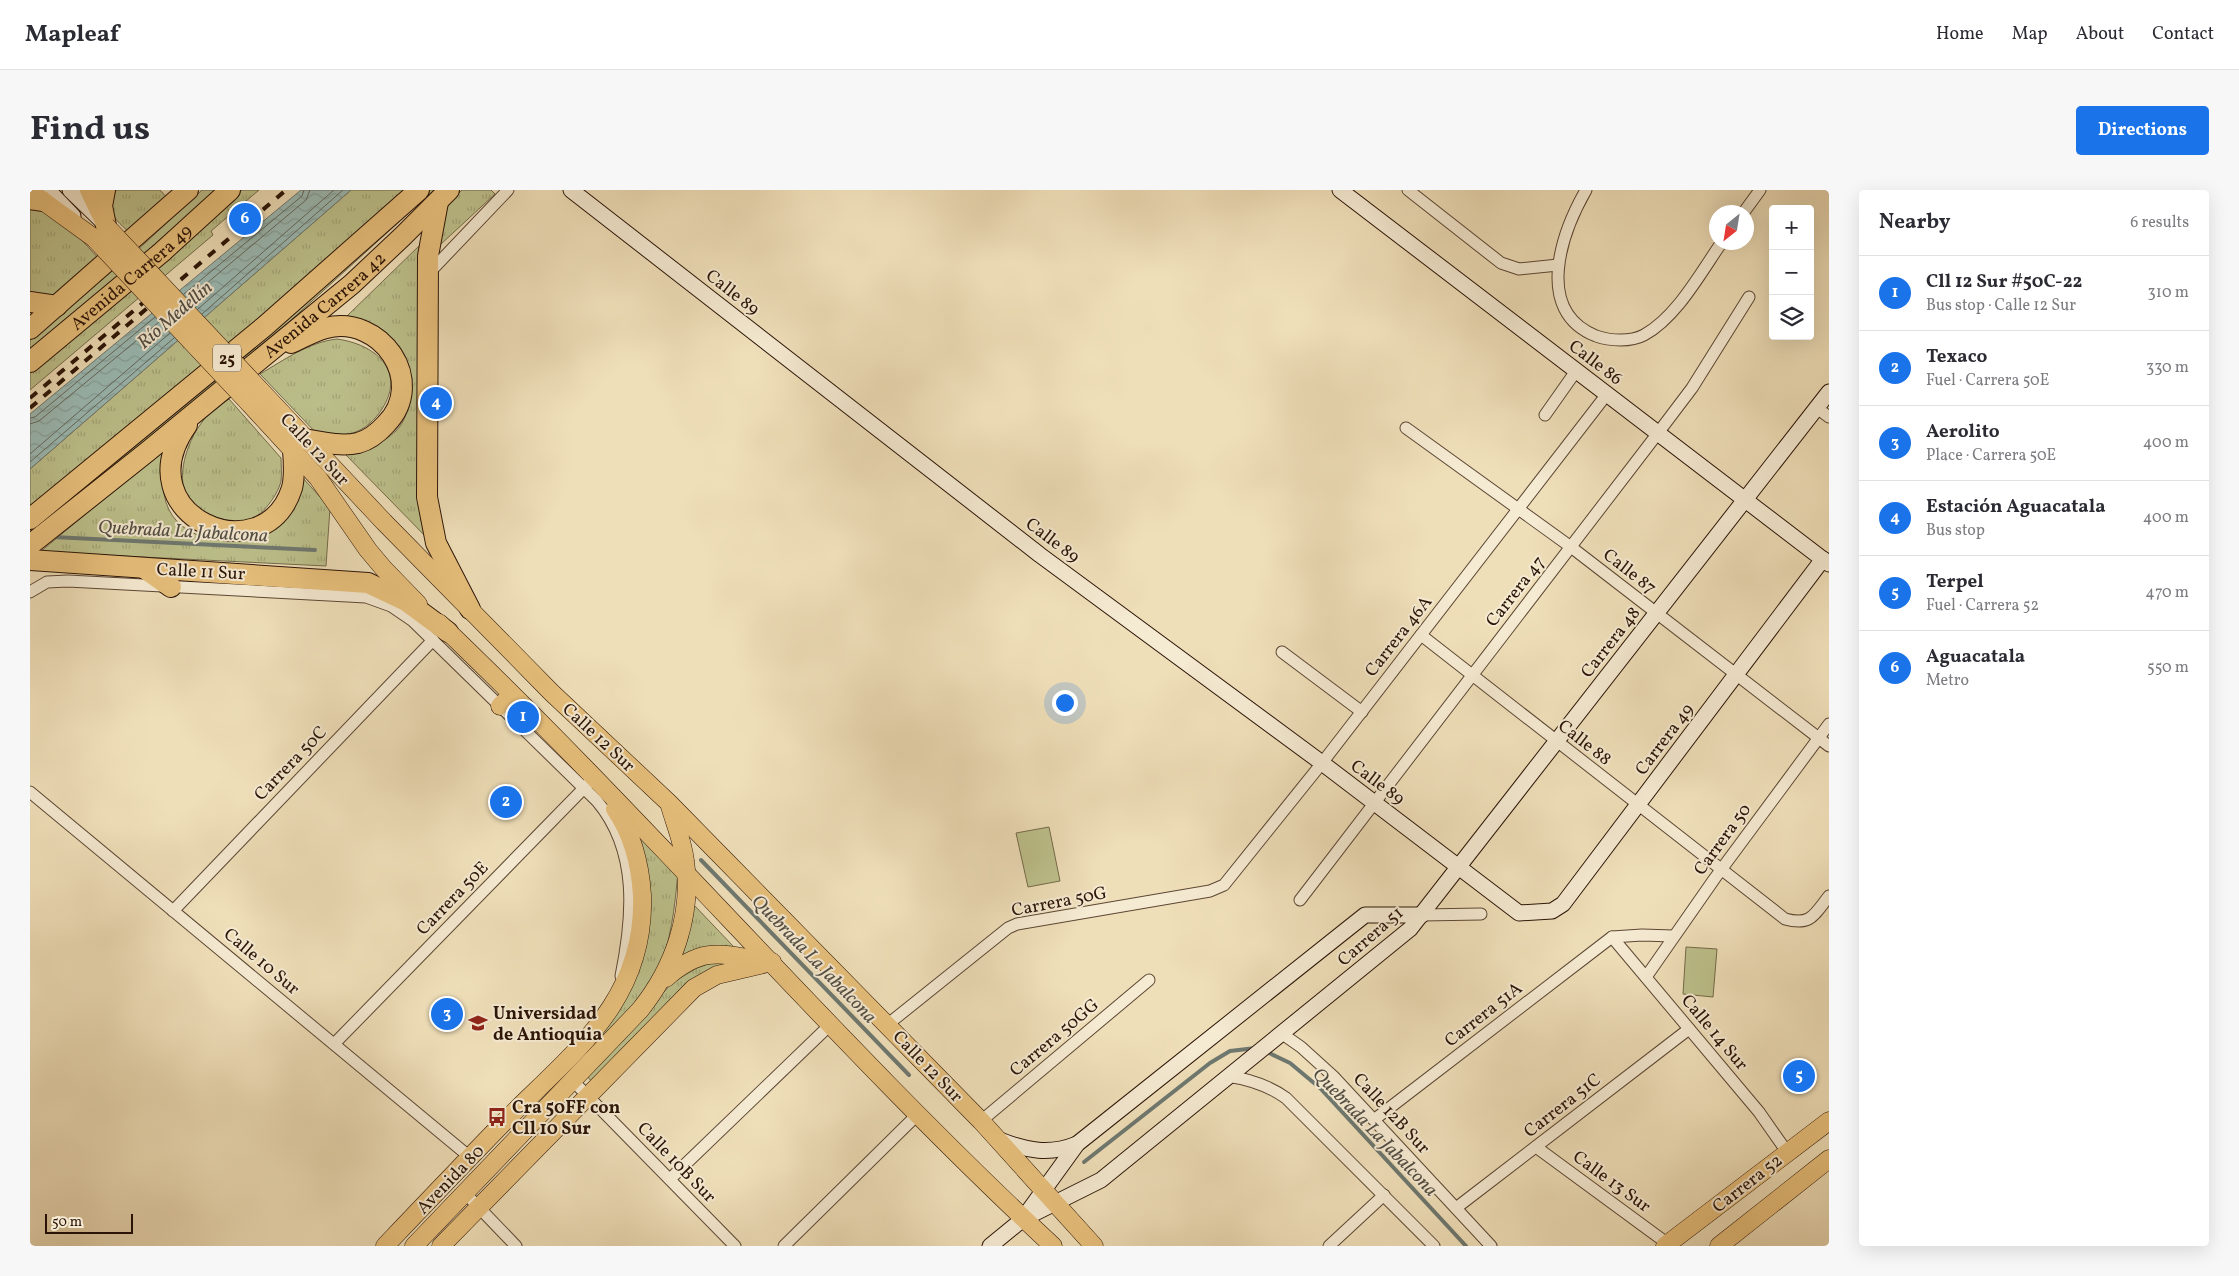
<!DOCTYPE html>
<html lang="en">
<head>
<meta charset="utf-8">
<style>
	:root { --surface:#fff; --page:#f7f7f7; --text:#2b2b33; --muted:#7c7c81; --line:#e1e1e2; --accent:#1a73e8 }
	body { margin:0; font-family:Vollkorn,serif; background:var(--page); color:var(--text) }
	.controls { position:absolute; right:15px; top:15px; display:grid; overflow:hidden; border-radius:5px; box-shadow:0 5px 20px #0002 }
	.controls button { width:45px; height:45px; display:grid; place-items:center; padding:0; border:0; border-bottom:1px solid var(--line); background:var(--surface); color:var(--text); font:25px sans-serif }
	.compass { position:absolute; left:1679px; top:15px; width:45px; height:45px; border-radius:50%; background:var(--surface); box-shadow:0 5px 20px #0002; rotate:210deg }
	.scale { position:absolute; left:15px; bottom:12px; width:88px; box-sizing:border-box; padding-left:5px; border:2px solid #2b1407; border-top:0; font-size:14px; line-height:18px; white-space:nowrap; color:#2b1407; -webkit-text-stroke:4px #f5ead2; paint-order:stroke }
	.you { position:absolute; left:1034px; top:512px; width:18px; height:18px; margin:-12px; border:4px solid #fff; border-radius:50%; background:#1a73e8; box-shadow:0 0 0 8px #1a73e833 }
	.badge { display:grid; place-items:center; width:32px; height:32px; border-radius:50%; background:var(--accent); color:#fff; font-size:16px; font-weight:700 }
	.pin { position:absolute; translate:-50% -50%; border:2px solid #fff; box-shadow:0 1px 5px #0006 }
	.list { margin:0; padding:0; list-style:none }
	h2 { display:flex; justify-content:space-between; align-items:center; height:65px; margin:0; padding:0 20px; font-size:21px }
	h2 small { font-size:16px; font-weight:400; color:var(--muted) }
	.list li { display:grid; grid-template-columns:32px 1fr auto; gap:15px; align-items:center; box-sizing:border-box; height:75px; padding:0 20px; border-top:1px solid var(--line) }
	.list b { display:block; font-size:19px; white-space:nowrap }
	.list p { margin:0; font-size:16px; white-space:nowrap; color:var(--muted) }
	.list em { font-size:16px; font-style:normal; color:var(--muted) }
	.icon { flex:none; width:28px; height:28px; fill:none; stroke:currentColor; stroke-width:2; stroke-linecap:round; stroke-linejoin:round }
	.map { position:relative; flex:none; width:1799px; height:1056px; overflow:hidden; border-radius:5px }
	header { display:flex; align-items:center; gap:30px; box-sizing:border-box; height:70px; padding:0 25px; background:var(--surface); border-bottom:1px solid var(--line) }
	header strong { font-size:24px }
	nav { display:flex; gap:28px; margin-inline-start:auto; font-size:18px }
	.intro { display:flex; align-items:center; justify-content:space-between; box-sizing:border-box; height:120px; padding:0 30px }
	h1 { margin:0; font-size:35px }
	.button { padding:12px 22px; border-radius:5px; background:var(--accent); color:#fff; font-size:18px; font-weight:700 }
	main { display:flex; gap:30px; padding:0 30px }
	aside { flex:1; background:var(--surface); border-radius:5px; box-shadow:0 5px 20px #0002 }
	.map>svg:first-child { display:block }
</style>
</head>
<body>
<header>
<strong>Mapleaf</strong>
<nav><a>Home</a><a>Map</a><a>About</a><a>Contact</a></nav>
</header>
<div class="intro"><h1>Find us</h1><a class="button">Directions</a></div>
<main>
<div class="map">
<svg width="1799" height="1056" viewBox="0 0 1799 1056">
	<defs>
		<pattern id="grass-tufts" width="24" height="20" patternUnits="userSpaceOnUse" patternTransform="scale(1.25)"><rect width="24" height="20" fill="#bdc18c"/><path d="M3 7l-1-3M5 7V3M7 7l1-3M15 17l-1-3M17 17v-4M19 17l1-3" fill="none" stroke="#a3a577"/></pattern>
		<pattern id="water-waves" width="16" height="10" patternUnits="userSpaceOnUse" patternTransform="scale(1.25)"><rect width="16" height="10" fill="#9bbbb6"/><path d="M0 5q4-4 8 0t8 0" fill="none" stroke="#86a09b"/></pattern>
	</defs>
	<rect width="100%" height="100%" fill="#efdfb9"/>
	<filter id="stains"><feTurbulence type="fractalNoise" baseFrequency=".004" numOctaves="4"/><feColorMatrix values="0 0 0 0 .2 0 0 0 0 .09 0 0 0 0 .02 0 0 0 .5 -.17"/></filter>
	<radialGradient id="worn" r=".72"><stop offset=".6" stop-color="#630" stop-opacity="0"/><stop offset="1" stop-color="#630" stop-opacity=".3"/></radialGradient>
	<g fill="url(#grass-tufts)" stroke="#746a4a">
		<path d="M86,0H130L138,9L101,44C84,28 75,23 86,0Z"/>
		<path d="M172,0H187L0,163V150L114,54Z"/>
		<path d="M212,0H229L181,41L183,45L0,200V183Z"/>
		<path d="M321,0H379L326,50L0,321V279Z"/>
		<path d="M398,0H404L237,152L0,346V336Z"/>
		<path d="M432,0H461L465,4L410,55L416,16Z"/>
		<path d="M0,14H6L48,46L70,70L23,108L0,105Z"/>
		<path d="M391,54L387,298L391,331L400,351L315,264C334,259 351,255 366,241C375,232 379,217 380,206C387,160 357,136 316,127Z"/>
		<path d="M307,149C344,154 377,180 352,219C345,230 335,239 323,243C311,247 300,245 288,245L230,184C254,170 279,152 307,149Z"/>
		<path d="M199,209L251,268C251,275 252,284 251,291C248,306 228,332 211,333C204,334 195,329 188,328C178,325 166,320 159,311C142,285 161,239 183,220C187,216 193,213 199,209Z"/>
		<path d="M140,254C136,270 131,286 134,304C142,350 191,355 228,347L272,287L300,318L296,376L10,362Z"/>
		<path d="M608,646L648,681C645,716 641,754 626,786C612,818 566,859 541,886L536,880L580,832Z"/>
		<path d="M663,714L704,757C681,756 671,757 651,769L658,748Z"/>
		<path d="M684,772L696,775L562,892L557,886L643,792L667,778Z"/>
	</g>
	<g fill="#bdc18c" stroke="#746a4a">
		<path d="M1019,637L1030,691L998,697L986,643Z"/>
		<path d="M1656,757L1687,759L1683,807L1653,804Z"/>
	</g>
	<path fill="url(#water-waves)" stroke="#6e7870" d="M271,0H321L0,279V224Z"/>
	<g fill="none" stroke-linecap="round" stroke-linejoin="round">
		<g stroke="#63685e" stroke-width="1">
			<path d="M154,104L272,6L274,0"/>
			<path d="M158,109L276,10L280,0"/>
			<path d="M168,119L304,0"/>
			<path d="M172,124L313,0"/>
			<path d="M0,228L5,227L125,127"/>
			<path d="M0,234L9,231L129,132"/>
			<path d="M0,264L140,143"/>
			<path d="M0,272L144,148"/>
		</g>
		<g stroke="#6e7870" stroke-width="4">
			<path d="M23,347L285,360"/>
			<path d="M671,670L879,885"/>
			<path d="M1237,862L1260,873L1290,898L1436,1056"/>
			<path d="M1054,972L1180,873L1200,861L1226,858"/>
		</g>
		<g stroke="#5c4734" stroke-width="13">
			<g id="street">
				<path d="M1378,0L1471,73L1489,79L1528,75"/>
				<path d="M1556,0C1532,42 1503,121 1566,146C1580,151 1601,152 1614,145C1647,127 1671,82 1692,52"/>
				<path d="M1714,22L1730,0"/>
				<path d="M398,84L478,0"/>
				<path d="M1787,218L1799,227"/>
				<path d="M1515,225L1546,181"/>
				<path d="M1376,238L1541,357L1799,556"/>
				<path d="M0,402L17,392L38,391L336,407L361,416L383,431L567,611C609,661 603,727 591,786"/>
				<path d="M1391,445L1755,729C1781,736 1784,725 1799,706"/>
				<path d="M1252,462L1332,522"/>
				<path d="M0,602L441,968"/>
				<path d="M1270,710L1628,243L1662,198L1719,107"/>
				<path d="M143,721L403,450"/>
				<path d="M1392,725L1451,724"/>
				<path d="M1582,747L1729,922L1757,962"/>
				<path d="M1616,787L1685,688L1799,534"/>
				<path d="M857,835L978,738L987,734L1180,701L1194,695L1292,573L1577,204"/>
				<path d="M1251,843L1271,857L1303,886L1461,1056"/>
				<path d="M304,854L558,594"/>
				<path d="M1197,886C1218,889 1238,895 1256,908L1404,1056"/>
				<path d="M543,891L705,1056"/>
				<path d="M1345,929L1582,747L1612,745L1643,746"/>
				<path d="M951,931L1119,790"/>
				<path d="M1506,957L1638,1054"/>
				<path d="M640,989L801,834"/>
				<path d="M436,1004L486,1056"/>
				<path d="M1426,1018L1659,839"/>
				<path d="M754,1056L888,924"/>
				<path d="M1299,1056L1354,1005"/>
			</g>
		</g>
		<g stroke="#2b1407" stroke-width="17">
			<g id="secondary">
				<path d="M18,0L43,26"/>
				<path d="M40,0L72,31"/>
				<path d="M541,0L1010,365L1292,573L1489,723L1522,721L1533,714L1793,369"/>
				<path d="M1310,0L1799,374"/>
				<path d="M970,950C997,961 1020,965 1047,954"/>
				<path d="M995,1026L1047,954L1335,725H1392"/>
				<path d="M960,1056L993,1029L1071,990L1380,739L1799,202"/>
			</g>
		</g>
		<g stroke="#2b1407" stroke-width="19">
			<g id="primary">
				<path d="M59,0L73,29"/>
				<path d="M2,3L64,48"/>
				<path d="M230,200L354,332L522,503L639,613L951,931L1064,1056"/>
				<path d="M219,213L288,288L338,360L354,379L388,414"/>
				<path d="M409,433C620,634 809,857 1023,1056"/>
				<path d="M470,516L481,505"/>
				<path d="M636,788C671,757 689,763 732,771"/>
				<path d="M355,1056C394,1015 433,974 473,933C541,864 616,812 612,705C610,673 603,645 585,619"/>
				<path d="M384,1056L610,820C643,779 663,725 655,671C653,652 645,634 640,616"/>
				<path d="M411,1056L664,798L687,785L742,772"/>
				<path d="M1635,1056L1799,931"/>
				<path d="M1689,1056L1799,969"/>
			</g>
		</g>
		<g stroke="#2b1407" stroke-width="22">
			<g id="highway">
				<path d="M75,0L72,16L76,36"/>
				<path d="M0,9L12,11"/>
				<path d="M408,12L398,66L397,307L406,353L440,419"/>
				<path d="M0,112L27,116"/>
				<path d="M0,139L158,0"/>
				<path d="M261,153C272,148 284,141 296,138C350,124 398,191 356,234C348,243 339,250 328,253C311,257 291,252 274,249"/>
				<path id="s1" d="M0,172L132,62L200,0"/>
				<path d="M157,235C93,326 234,386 262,298C265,286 264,272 263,260"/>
				<path d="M0,329L235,136L389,0"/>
				<path id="s2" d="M0,355L117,262L322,94L373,46L419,0"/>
				<path d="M0,370L338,393L376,411L418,442"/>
				<path d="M114,378L141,397"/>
			</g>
		</g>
		<use href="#street" stroke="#f5ead2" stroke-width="11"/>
		<use href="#secondary" stroke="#f5ead2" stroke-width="15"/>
		<use href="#primary" stroke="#e8c07c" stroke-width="18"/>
		<use href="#highway" stroke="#e8c07c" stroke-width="20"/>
		<g stroke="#2b1407" stroke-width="4" stroke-dasharray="9 9" stroke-linecap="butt">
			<path d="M0,208L114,112"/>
			<path d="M0,218L256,0"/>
		</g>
		<g stroke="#2b1407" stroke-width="19" stroke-linecap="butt">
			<g id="primary-bridge">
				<path d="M76,36L230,200"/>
				<path d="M64,48L219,213"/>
			</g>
		</g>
		<use href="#primary-bridge" stroke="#e8c07c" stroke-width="18"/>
	</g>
	<defs>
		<g id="university-bare" transform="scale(1.5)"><path d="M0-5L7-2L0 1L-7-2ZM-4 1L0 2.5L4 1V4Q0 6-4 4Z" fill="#8f2418" stroke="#f5ead2" stroke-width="2.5" paint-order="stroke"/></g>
		<g id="bus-bare" transform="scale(1.5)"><path d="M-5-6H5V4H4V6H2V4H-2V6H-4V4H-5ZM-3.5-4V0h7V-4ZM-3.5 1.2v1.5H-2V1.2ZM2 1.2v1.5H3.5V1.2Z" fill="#8f2418" stroke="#f5ead2" stroke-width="2.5" paint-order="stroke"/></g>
	</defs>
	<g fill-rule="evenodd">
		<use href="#university-bare" x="448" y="833"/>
		<use href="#bus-bare" x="467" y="927"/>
	</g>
	<g text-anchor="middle" stroke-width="4" stroke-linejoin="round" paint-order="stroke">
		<rect fill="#f5ead2" stroke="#685444" stroke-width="1" x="183" y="154.5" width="28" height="27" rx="4"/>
		<g font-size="16" font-weight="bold" fill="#2b1407">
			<text x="197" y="174">25</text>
		</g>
		<g font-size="18" fill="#2b1407" stroke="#f5ead2">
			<text dy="6" stroke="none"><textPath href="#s1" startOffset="132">Avenida Carrera 49</textPath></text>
			<text transform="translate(703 102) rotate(38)" y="6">Calle 89</text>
			<text dy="6" stroke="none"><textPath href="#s2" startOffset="380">Avenida Carrera 42</textPath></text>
			<text transform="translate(1566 172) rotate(37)" y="6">Calle 86</text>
			<text transform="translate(285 259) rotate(47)" y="6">Calle 12 Sur</text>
			<text transform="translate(1023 350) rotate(37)" y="6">Calle 89</text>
			<text transform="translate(171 381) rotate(3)" y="6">Calle 11 Sur</text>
			<text transform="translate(1600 381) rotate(38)" y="6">Calle 87</text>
			<text transform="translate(1485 401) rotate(-52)" y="6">Carrera 47</text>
			<text transform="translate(1368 446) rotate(-52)" y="6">Carrera 46A</text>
			<text transform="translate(1580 452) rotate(-52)" y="6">Carrera 48</text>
			<text transform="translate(569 547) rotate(43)" y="6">Calle 12 Sur</text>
			<text transform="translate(1634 549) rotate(-53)" y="6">Carrera 49</text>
			<text transform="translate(1555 552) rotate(38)" y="6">Calle 88</text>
			<text transform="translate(260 573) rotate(-46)" y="6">Carrera 50C</text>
			<text transform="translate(1348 592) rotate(37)" y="6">Calle 89</text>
			<text transform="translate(1692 649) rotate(-54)" y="6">Carrera 50</text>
			<text transform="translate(422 708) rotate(-46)" y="6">Carrera 50E</text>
			<text transform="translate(1029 711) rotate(-11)" y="6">Carrera 50G</text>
			<text transform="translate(1340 746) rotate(-41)" y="6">Carrera 51</text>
			<text transform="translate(232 771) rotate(40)" y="6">Calle 10 Sur</text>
			<text transform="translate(1453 824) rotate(-38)" y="6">Carrera 51A</text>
			<text transform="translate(1685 842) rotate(50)" y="6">Calle 14 Sur</text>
			<text transform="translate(1024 847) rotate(-40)" y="6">Carrera 50GG</text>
			<text transform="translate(898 876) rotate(46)" y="6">Calle 12 Sur</text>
			<text transform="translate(1532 915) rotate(-38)" y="6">Carrera 51C</text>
			<text transform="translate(1362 923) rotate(47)" y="6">Calle 12B Sur</text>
			<text transform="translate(647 972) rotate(46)" y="6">Calle 10B Sur</text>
			<text transform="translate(420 989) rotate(-46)" y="6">Avenida 80</text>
			<text transform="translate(1582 991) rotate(36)" y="6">Calle 13 Sur</text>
			<text transform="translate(1717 993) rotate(-38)" y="6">Carrera 52</text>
		</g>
		<g font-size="18" font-weight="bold" fill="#2b1407" stroke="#f5ead2" text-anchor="start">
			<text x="463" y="829">Universidad<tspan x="463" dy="21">de Antioquia</tspan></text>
			<text x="482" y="923">Cra 50FF con<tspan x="482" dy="21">Cll 10 Sur</tspan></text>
		</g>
		<g font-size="19" font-style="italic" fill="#524e44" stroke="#f5ead2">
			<text transform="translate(144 124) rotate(-41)" y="7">Río Medellín</text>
			<text transform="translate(153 340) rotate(3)" y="7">Quebrada La Jabalcona</text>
			<text transform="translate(785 768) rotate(46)" y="7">Quebrada La Jabalcona</text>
			<text transform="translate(1346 941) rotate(46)" y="7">Quebrada La Jabalcona</text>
		</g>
	</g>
	<rect width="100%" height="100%" filter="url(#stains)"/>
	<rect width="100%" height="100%" fill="url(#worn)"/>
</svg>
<div class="controls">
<button>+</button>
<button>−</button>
<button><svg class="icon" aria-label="layers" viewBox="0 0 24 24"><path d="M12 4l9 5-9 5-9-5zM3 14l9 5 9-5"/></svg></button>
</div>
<svg class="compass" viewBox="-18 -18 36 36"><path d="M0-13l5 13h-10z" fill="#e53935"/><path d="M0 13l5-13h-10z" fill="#7c7c81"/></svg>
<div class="scale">50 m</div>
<div class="you"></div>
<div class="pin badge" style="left:493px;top:527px">1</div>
<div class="pin badge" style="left:476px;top:612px">2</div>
<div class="pin badge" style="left:417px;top:824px">3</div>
<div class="pin badge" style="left:406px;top:213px">4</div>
<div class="pin badge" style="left:1769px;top:886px">5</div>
<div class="pin badge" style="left:215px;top:29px">6</div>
</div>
<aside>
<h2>Nearby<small>6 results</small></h2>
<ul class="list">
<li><span class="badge">1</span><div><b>Cll 12 Sur #50C-22</b><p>Bus stop · Calle 12 Sur</p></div><em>310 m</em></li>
<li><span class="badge">2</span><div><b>Texaco</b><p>Fuel · Carrera 50E</p></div><em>330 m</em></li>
<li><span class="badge">3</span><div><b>Aerolito</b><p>Place · Carrera 50E</p></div><em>400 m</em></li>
<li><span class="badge">4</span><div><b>Estación Aguacatala</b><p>Bus stop</p></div><em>400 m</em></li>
<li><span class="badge">5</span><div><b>Terpel</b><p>Fuel · Carrera 52</p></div><em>470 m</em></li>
<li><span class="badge">6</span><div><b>Aguacatala</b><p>Metro</p></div><em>550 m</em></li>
</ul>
</aside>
</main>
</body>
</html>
